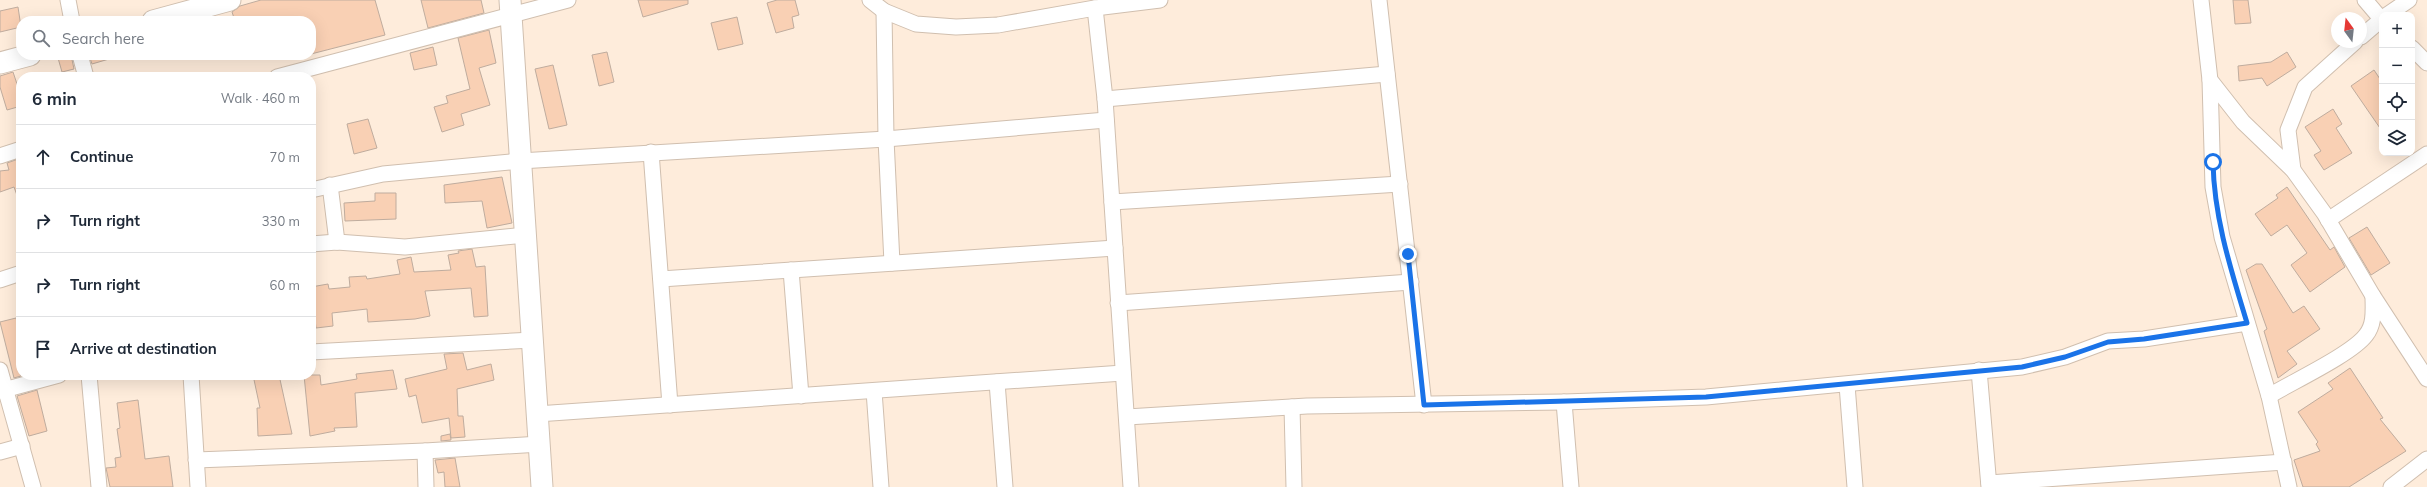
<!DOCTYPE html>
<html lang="en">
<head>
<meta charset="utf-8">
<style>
	:root { --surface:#fff; --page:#f2f2f3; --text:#1f2937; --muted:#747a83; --line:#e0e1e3 }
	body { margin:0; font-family:Mulish,sans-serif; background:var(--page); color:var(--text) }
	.controls { position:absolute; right:12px; top:12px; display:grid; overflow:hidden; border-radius:8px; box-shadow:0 4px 16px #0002 }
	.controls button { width:36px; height:36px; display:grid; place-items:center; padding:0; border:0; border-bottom:1px solid var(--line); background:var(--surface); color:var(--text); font:20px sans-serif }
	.compass { position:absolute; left:2331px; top:12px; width:36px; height:36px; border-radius:50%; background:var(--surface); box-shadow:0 4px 16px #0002; rotate:345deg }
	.stop { position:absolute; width:12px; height:12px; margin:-9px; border:3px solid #1a73e8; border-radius:50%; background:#fff }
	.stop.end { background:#1a73e8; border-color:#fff; box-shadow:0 1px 4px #0008 }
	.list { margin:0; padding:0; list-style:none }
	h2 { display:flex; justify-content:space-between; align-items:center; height:52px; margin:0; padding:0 16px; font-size:17px }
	h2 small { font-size:13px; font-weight:400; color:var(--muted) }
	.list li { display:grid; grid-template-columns:26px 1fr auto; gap:12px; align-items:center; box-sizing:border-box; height:64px; padding:0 16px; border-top:1px solid var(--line) }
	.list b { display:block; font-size:15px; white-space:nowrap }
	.list em { font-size:13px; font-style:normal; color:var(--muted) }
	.icon { flex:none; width:22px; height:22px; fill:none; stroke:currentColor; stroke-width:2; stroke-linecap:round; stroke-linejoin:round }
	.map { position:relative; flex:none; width:2427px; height:487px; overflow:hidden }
	.search { position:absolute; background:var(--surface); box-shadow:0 4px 16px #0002; left:16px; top:16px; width:300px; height:44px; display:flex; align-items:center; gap:10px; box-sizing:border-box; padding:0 14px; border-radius:16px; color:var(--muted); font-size:15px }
	.panel { position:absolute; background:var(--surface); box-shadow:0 4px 16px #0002; left:16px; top:72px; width:300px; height:308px; border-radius:16px }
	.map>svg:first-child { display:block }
</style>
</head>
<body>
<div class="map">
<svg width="2427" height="487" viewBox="0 0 2427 487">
	<rect width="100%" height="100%" fill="#feecdb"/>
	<g fill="#f9d0b4" stroke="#bfac9e">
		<path d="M261,0H375L385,35L311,54V21H235L232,12L240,6Z"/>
		<path d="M421,0H481L484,13L428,28Z"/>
		<path d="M638,0H688V4L643,17Z"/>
		<path d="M777,0H795L799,15L792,17L794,28L776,33L767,3Z"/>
		<path d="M2233,0H2248L2251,23L2235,24Z"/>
		<path d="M18,7L21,27L0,32V11Z"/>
		<path d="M737,17L743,44L718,50L711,23Z"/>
		<path d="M489,30L496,63L479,68L490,105L461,114L464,125L442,132L434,107L448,103L446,96L470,89L458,38Z"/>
		<path d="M433,47L437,65L414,70L410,53Z"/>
		<path d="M607,52L614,82L599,86L592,55Z"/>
		<path d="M2287,52L2296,67L2267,86L2262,78L2239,81L2238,66L2271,62Z"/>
		<path d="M71,55L74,69L62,72L58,58Z"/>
		<path d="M89,55H109V59L92,64Z"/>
		<path d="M553,65L567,125L549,129L535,69Z"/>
		<path d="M2374,70L2382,82V131L2351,86Z"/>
		<path d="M13,72L21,96V106L7,110L0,87V76Z"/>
		<path d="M2333,109L2342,124L2336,128L2352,153L2324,170L2314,155L2321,151L2305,127Z"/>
		<path d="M368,119L377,148L354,154L347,124Z"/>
		<path d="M21,158V198H18L14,187L0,192V171L9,170L7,163Z"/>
		<path d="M502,177L512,223L487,228L482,201L445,203L444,185Z"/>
		<path d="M2287,187L2330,250L2334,247L2345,267L2310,292L2291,265L2307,253L2287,225L2271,236L2255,214L2278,198L2276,195Z"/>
		<path d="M375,193H396V219L345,221L344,203L375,201Z"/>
		<path d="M2367,227L2390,263L2371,275L2349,238Z"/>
		<path d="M472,249L476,267L485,266L488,316L474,317L471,288L425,291L430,316L415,319L368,322L367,309L332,313L333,326L316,328L311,287L328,284L329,289L350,287L349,277L366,276L367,279L400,274L397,260L411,257L414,272L451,270L448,255L459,253L458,251Z"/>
		<path d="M2256,264H2262L2293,313L2304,306L2320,329L2287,351L2297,364L2278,378L2264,331L2267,329L2246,270Z"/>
		<path d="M16,318L21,337V376L14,378L0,322Z"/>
		<path d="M463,353L467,370L491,364L494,380L457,389L458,416H463L465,437L451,438L449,418L422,423L416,395L409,397L405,379L447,369L444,354Z"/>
		<path d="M2350,368L2383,418L2380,419L2406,451L2349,487H2303L2294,460L2320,451L2316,444L2318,442L2298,412L2333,389L2328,383Z"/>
		<path d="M393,370L397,389L355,393L357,427L334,428L335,431L310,436L304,375H320L321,385L357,379L356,374Z"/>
		<path d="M253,375H279L292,434L258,436L257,408H260Z"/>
		<path d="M37,390L47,431L29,436L17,396Z"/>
		<path d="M138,400L145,459L169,456L173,487H110L106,468L116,467L115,458L121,457L117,429L120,428L117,403Z"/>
		<path d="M450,434L451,440L441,441V436Z"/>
		<path d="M455,458L460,487H445L444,472L438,473L435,460Z"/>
	</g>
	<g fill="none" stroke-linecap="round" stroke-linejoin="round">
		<g stroke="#d0bfaf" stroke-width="17">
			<g id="street">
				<path d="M68,0L72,21"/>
				<path d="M870,0L884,11L916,24L956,27L998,25L1095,8L1160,0"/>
				<path d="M1379,0L1424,405"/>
				<path d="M2201,0L2210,80L2243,122L2293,170L2324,213L2373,296L2427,379"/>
				<path d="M2365,0L2382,20"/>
				<path d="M1095,8L1105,99L1131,487"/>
				<path d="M884,11L886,139L892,263"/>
				<path d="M2387,15L2409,0"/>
				<path d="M2361,37L2382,19"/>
				<path d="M2412,48L2427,63"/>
				<path d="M80,55L86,77"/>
				<path d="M277,77L568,0"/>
				<path d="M2210,80L2213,187L2222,237L2269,396L2289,487"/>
				<path d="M1105,99L1387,74"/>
				<path d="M651,152L670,405"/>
				<path d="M0,156L21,149"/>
				<path d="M2293,170L2288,130L2305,87L2355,42"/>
				<path d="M330,185L337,242"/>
				<path d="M311,190L383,174L520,161L886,139L1106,120"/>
				<path d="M1112,202L1400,184"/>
				<path d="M2328,220L2427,154"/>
				<path d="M311,244L337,242L405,247L525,235"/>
				<path d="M791,270L801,396"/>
				<path d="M661,279L1115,248"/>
				<path d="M0,280L21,273"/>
				<path d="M1118,303L1411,282"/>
				<path d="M311,352L533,340"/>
				<path d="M0,370L33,487"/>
				<path d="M1979,370L1989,487"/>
				<path d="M89,375L99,487"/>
				<path d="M191,375L198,487"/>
				<path d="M997,382L1005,487"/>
				<path d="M1847,385L1855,487"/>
				<path d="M0,391L59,375"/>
				<path d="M874,391L881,487"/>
				<path d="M2269,396C2292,382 2352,354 2366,335C2375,324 2373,309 2373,296"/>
				<path d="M1564,402L1571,487"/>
				<path d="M1292,407L1294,487"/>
				<path d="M537,414L1123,373"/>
				<path d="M1127,417L1307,406L1564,402L1706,397L2022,367L2065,357L2108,341L2144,339L2247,323"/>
				<path d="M425,451L426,487"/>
				<path d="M0,452L22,446"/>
				<path d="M196,460L425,451L540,444"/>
				<path d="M1989,483L2284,462"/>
				<path d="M2391,487L2427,459"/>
			</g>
		</g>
		<g stroke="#d0bfaf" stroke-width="23">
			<g id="secondary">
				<path d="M510,0L542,487"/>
				<path d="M153,21L230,0"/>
				<path d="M0,63L30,55"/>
			</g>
		</g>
		<use href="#street" stroke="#fff" stroke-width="15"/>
		<use href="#secondary" stroke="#fff" stroke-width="21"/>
	</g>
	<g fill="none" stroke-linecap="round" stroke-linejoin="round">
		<path stroke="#1a73e8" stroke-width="5" d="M1408,254L1424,405L1706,397L2022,367L2065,357L2108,342L2144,339L2247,323C2231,270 2214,218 2213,162"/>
	</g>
</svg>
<div class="controls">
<button>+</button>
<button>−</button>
<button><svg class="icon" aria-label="locate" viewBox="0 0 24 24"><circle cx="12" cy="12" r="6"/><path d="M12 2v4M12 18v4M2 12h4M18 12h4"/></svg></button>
<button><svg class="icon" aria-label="layers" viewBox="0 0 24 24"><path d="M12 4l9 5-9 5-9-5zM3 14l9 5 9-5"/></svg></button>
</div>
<svg class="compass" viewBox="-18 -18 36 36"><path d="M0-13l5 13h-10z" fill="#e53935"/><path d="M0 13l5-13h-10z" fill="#747a83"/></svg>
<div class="stop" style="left:2213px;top:162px"></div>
<div class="stop end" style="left:1408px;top:254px"></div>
<div class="search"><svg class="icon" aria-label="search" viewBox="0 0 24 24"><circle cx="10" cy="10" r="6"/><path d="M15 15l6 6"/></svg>Search here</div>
<section class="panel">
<h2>6 min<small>Walk · 460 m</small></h2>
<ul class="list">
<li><svg class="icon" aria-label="ahead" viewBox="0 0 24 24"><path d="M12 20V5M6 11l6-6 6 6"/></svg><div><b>Continue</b></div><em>70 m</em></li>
<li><svg class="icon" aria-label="right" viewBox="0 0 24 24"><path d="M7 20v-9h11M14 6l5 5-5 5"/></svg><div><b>Turn right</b></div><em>330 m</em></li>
<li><svg class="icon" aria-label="right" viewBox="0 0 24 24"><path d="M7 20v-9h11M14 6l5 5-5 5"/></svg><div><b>Turn right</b></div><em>60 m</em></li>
<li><svg class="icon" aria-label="arrive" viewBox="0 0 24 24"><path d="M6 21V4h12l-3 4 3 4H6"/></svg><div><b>Arrive at destination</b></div></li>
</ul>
</section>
</div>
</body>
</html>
